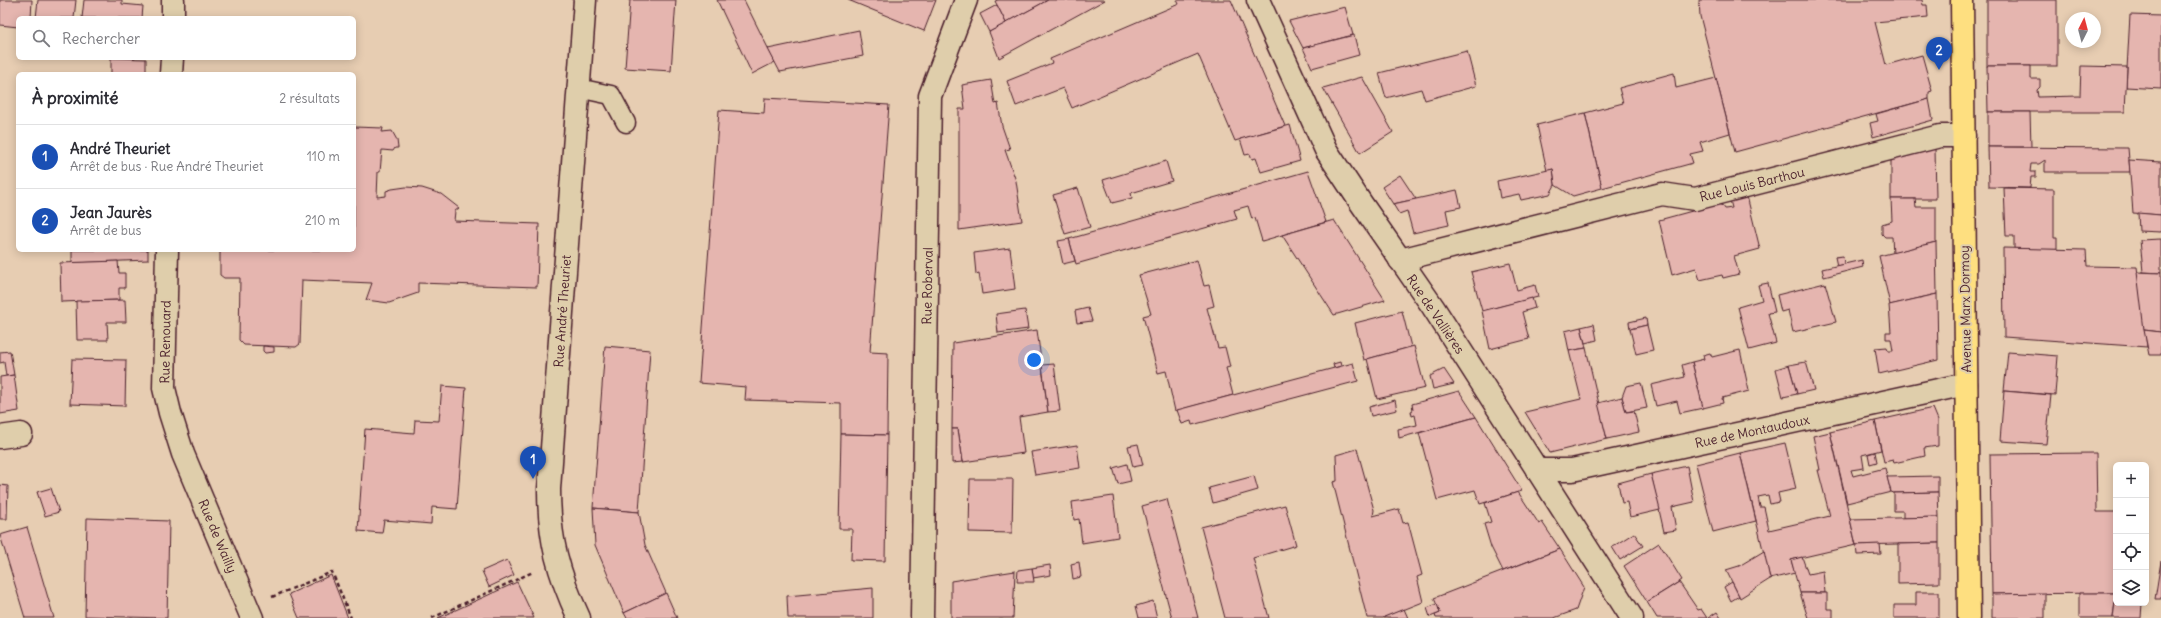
<!DOCTYPE html>
<html lang="fr">
<head>
<meta charset="utf-8">
<style>
	:root { --surface:#fff; --page:#f2f2f3; --text:#2b2b33; --muted:#7c7c81; --line:#e1e1e2; --accent:#0f766e }
	body { margin:0; font-family:Delius,sans-serif; background:var(--page); color:var(--text) }
	.controls { position:absolute; right:12px; bottom:12px; display:grid; overflow:hidden; border-radius:6px; box-shadow:0 2px 10px #0003 }
	.controls button { width:36px; height:36px; display:grid; place-items:center; padding:0; border:0; border-bottom:1px solid var(--line); background:var(--surface); color:var(--text); font:20px sans-serif }
	.compass { position:absolute; left:2065px; top:12px; width:36px; height:36px; border-radius:50%; background:var(--surface); box-shadow:0 2px 10px #0003; rotate:6deg }
	.you { position:absolute; left:1034px; top:360px; width:14px; height:14px; margin:-10px; border:3px solid #fff; border-radius:50%; background:#1a73e8; box-shadow:0 0 0 6px #1a73e833 }
	.badge { display:grid; place-items:center; width:26px; height:26px; border-radius:50%; background:var(--accent); color:#fff; font-size:13px; font-weight:700 }
	.pin { position:absolute; translate:-50% -33px; filter:drop-shadow(0 1px 2px #0008) }
	.pin::after { content:''; position:absolute; top:21px; width:14px; height:12px; background:inherit; clip-path:polygon(0 0,100% 0,50% 100%) }
	.list { margin:0; padding:0; list-style:none }
	h2 { display:flex; justify-content:space-between; align-items:center; height:52px; margin:0; padding:0 16px; font-size:17px }
	h2 small { font-size:13px; font-weight:400; color:var(--muted) }
	.list li { display:grid; grid-template-columns:26px 1fr auto; gap:12px; align-items:center; box-sizing:border-box; height:64px; padding:0 16px; border-top:1px solid var(--line) }
	.list b { display:block; font-size:15px; white-space:nowrap }
	.list p { margin:0; font-size:13px; white-space:nowrap; color:var(--muted) }
	.list em { font-size:13px; font-style:normal; color:var(--muted) }
	.icon { flex:none; width:22px; height:22px; fill:none; stroke:currentColor; stroke-width:2; stroke-linecap:round; stroke-linejoin:round }
	.map { position:relative; flex:none; width:2161px; height:618px; overflow:hidden }
	.search { position:absolute; background:var(--surface); box-shadow:0 2px 10px #0003; left:16px; top:16px; width:340px; height:44px; display:flex; align-items:center; gap:10px; box-sizing:border-box; padding:0 14px; border-radius:6px; color:var(--muted); font-size:15px }
	.panel { position:absolute; background:var(--surface); box-shadow:0 2px 10px #0003; left:16px; top:72px; width:340px; height:180px; border-radius:6px }
	.map>svg:first-child { display:block }
</style>
</head>
<body>
<div class="map">
<svg width="2161" height="618" viewBox="0 0 2161 618">
	<rect width="100%" height="100%" fill="#e7cdb2"/>
	<filter id="ink" filterUnits="userSpaceOnUse"><feTurbulence type="fractalNoise" baseFrequency=".025" numOctaves="2"/><feDisplacementMap in="SourceGraphic" scale="8" xChannelSelector="R" yChannelSelector="G"/><feConvolveMatrix kernelMatrix="1 2 1 2 8 2 1 2 1" color-interpolation-filters="sRGB"/></filter>
	<g filter="url(#ink)">
		<g fill="#e5b5af" stroke="#4a1f2b">
			<path d="M0,0H32L31,18H18V27L0,25Z"/>
			<path d="M38,0H76L74,18H36Z"/>
			<path d="M84,0H122V4L143,6L142,18H82Z"/>
			<path d="M630,0H676L671,71L625,68Z"/>
			<path d="M717,0H744L775,62L752,74Z"/>
			<path d="M848,0H936L924,31Z"/>
			<path d="M998,0H1048L1006,23L995,1Z"/>
			<path d="M1048,0H1105L999,58L989,32Z"/>
			<path d="M1177,0H1231L1285,126L1235,141L1198,54L1072,108L1063,88L1016,106L1007,81L1052,63L1050,59L1179,4Z"/>
			<path d="M1699,0H1922L1923,5H1927L1928,17L1875,22L1886,65L1922,55L1932,91L1929,92V99L1735,152L1700,16Z"/>
			<rect x="1987" y="0" width="70" height="66"/>
			<path d="M997,5L1006,23L989,32L980,14Z"/>
			<path d="M1345,7L1353,35L1303,48L1289,21Z"/>
			<path d="M2130,15L2161,16V89L2126,87Z"/>
			<path d="M859,30L863,56L780,72L768,49Z"/>
			<path d="M1354,35L1359,55L1312,68L1303,48Z"/>
			<path d="M1467,51L1476,86L1425,100L1421,89L1386,98L1379,73Z"/>
			<path d="M111,58L146,59V74H111Z"/>
			<path d="M1987,66H2031V79H2040V87L2037,90L2038,97L2080,96L2081,66L2127,67L2125,112H1988Z"/>
			<path d="M1674,73L1676,88L1716,78L1730,133L1700,142L1703,151L1690,154L1693,163L1602,188L1585,113L1623,103L1619,88Z"/>
			<path d="M1362,77L1393,132L1360,153L1323,88Z"/>
			<path d="M991,80L995,104L998,103L1002,126L1010,149L1005,150L1016,181L1022,221L959,230V109H965L962,85Z"/>
			<path d="M765,98L889,105L870,352L888,353L887,435L841,434V403L745,400L746,387L699,383L719,110L764,113Z"/>
			<path d="M1929,99L1933,120L1873,137L1870,123L1878,121L1876,114Z"/>
			<path d="M1988,112H2030L2031,147H1988Z"/>
			<path d="M1585,113L1602,188L1573,196L1555,185L1553,169L1547,171L1537,125Z"/>
			<path d="M1290,125L1300,161L1261,172L1256,158L1252,159L1250,154L1245,155L1240,139Z"/>
			<path d="M354,127L383,128L382,132L392,131L397,140L398,148H395L393,151L382,150L380,172H378L377,197L386,196V191L392,189L406,187L422,188L441,194L459,208L455,211L454,221L539,224L537,287L418,283V293L389,303L366,300L372,283L302,280L300,344L296,347L244,345L239,340L240,278H224L220,275V250H354Z"/>
			<path d="M1988,147L2128,148L2130,172H2045V160L2039,164H2031L2030,172H2036V177H2031L2030,188L1989,187Z"/>
			<path d="M1935,148L1936,199H1891V158Z"/>
			<path d="M2129,160L2161,162V215L2133,213Z"/>
			<path d="M1166,161L1172,181L1131,193L1132,198L1112,203L1103,180Z"/>
			<path d="M1553,169L1555,185L1550,194L1521,200L1519,194L1500,198L1497,181Z"/>
			<path d="M1308,171L1326,222L1262,241L1255,218L1252,219L1248,206L1234,210L1237,219L1076,264L1069,239Z"/>
			<path d="M1400,175L1416,199L1393,204L1382,187Z"/>
			<path d="M1078,188L1090,227L1065,234L1053,195Z"/>
			<path d="M2004,188L2054,189V238H2057V250L2014,249V236H2006Z"/>
			<path d="M1457,190L1461,207L1446,210L1449,225L1413,233L1407,211L1399,214L1393,204Z"/>
			<path d="M1747,196L1760,249L1734,256L1739,274L1723,278L1722,275L1700,280L1696,268L1672,275L1659,220L1718,204L1723,206L1725,209L1732,208L1730,200Z"/>
			<path d="M1891,199H1915L1916,207H1936V242L1893,253L1892,237H1885L1882,234V224L1892,221Z"/>
			<path d="M2138,213L2161,215V232L2139,231Z"/>
			<path d="M1334,220L1385,300L1334,315L1282,235Z"/>
			<path d="M1069,239L1075,261L1063,264L1058,241Z"/>
			<path d="M2161,239V273L2143,272L2140,240Z"/>
			<path d="M1936,242L1937,294L1890,305L1879,256Z"/>
			<path d="M1010,248L1015,289L982,294L979,273L976,274L974,253Z"/>
			<path d="M2003,248L2086,250L2087,266L2137,267L2147,347L2004,337Z"/>
			<path d="M72,250H148V260L72,263Z"/>
			<path d="M1843,256L1844,264L1837,266L1835,257Z"/>
			<path d="M1197,260L1204,286L1209,285L1214,306L1207,308L1218,348L1225,347L1230,367L1226,368L1233,395L1175,411L1166,371L1158,373L1143,316L1151,314L1139,275Z"/>
			<path d="M1862,260L1863,267L1824,277L1822,269Z"/>
			<path d="M118,261L119,273H125V288H119V300L61,302L60,263Z"/>
			<path d="M1510,263L1517,290L1535,285L1538,297L1482,311L1471,272Z"/>
			<path d="M2137,272L2161,273V332L2144,330Z"/>
			<path d="M1768,283L1775,312L1768,313L1776,343L1749,350L1738,307L1762,300L1758,285Z"/>
			<path d="M1825,283L1836,322L1793,332L1788,310L1781,312L1777,295Z"/>
			<path d="M1937,294L1938,360L1879,374L1875,348L1887,347L1888,351H1893L1891,339H1886V332H1891L1889,305Z"/>
			<path d="M1532,298L1535,308L1522,312L1529,339L1490,349L1482,311Z"/>
			<path d="M125,300L126,322H107L108,340H77L76,301Z"/>
			<path d="M1088,308L1092,321L1077,323L1075,311Z"/>
			<path d="M1025,310L1028,329L998,333L996,314Z"/>
			<path d="M1402,311L1411,347L1364,360L1355,323Z"/>
			<path d="M1646,318L1647,325L1630,329L1629,322Z"/>
			<path d="M1594,324L1597,340L1585,343L1581,327Z"/>
			<path d="M1647,325L1653,350L1636,354L1630,329Z"/>
			<path d="M1581,327L1586,348L1569,351L1565,331Z"/>
			<path d="M1037,330L1048,412L1019,417L1024,453L963,462L958,429H952L953,343Z"/>
			<path d="M2144,330L2161,332V355H2149Z"/>
			<path d="M263,346L274,347V352L265,353L263,351Z"/>
			<path d="M605,346L650,350L639,512L593,508Z"/>
			<path d="M1414,346L1425,388L1377,399L1367,359Z"/>
			<path d="M1586,348L1607,439L1550,453L1525,412L1581,399L1569,351Z"/>
			<path d="M1740,350L1749,391L1722,398L1723,403L1703,408L1692,362L1704,359L1703,355L1710,353L1712,357Z"/>
			<path d="M10,351L14,375L6,376L4,362L0,363V352Z"/>
			<path d="M2008,352L2058,356L2055,395L2004,391Z"/>
			<path d="M72,359L126,360L125,406L70,404Z"/>
			<path d="M1340,362L1341,366L1334,368L1333,364Z"/>
			<path d="M1692,362L1703,408L1680,413L1677,401L1656,406L1651,385L1685,377L1682,365Z"/>
			<path d="M1806,362L1814,390L1797,394L1789,365Z"/>
			<path d="M1353,363L1358,381L1192,425L1191,421L1182,424L1177,410Z"/>
			<path d="M1054,364L1060,411L1048,412L1042,365Z"/>
			<path d="M1789,365L1797,394L1783,397L1776,369Z"/>
			<path d="M1444,369L1454,384L1433,389L1430,376Z"/>
			<path d="M14,375L19,411L0,414V377Z"/>
			<path d="M1641,383L1647,408L1626,412L1622,397L1626,386Z"/>
			<path d="M442,386L466,388L457,509L432,507L431,524L384,520L382,533L358,531L365,429L414,433L415,420L439,421Z"/>
			<path d="M1459,391L1476,417L1399,438L1398,429L1417,425L1415,415L1412,416L1411,411L1413,410L1412,404Z"/>
			<path d="M2004,391L2051,395L2046,444L2000,441Z"/>
			<path d="M1622,397L1626,412L1634,411L1639,432L1607,439L1598,403Z"/>
			<path d="M1395,400L1397,410L1371,416L1369,407Z"/>
			<path d="M1933,408L1938,420V446L1924,448L1925,456L1894,463L1893,460L1884,462L1875,421Z"/>
			<path d="M1476,417L1522,491L1480,504L1475,490L1437,500L1419,433Z"/>
			<path d="M1875,421L1881,450L1862,455L1864,468L1851,470L1853,476L1885,468L1891,492L1847,503L1830,432Z"/>
			<path d="M952,429H958L963,462L952,463Z"/>
			<path d="M1830,432L1856,545L1791,560L1795,573L1770,579L1740,453L1785,443L1796,489L1778,493L1780,502L1770,504L1768,495L1758,497L1760,507H1764L1769,530L1830,516L1818,470H1820L1813,436Z"/>
			<path d="M841,434L887,435L885,561L851,560L852,529H839Z"/>
			<path d="M1138,444L1143,465L1133,467L1128,446Z"/>
			<path d="M1077,445L1080,468L1035,475L1031,452Z"/>
			<path d="M1357,449L1374,510L1373,516L1399,509L1403,523L1408,522L1422,575L1417,577L1423,602L1383,618H1367L1333,482L1337,481L1336,455Z"/>
			<path d="M1875,452L1877,462L1870,464L1868,454Z"/>
			<path d="M1740,453L1756,521L1713,532L1696,464Z"/>
			<path d="M2096,453L2097,512H2116V593L1992,594L1990,454Z"/>
			<path d="M1127,464L1131,481L1118,484L1113,468Z"/>
			<path d="M1687,466L1694,502L1672,507L1676,530L1664,532L1651,474Z"/>
			<path d="M1651,474L1660,510L1630,517L1627,502L1622,503L1618,483Z"/>
			<path d="M1254,476L1258,490L1213,503L1209,488Z"/>
			<path d="M1938,476V492L1894,493L1891,492L1887,477Z"/>
			<path d="M970,479H1013L1012,533L969,532Z"/>
			<path d="M0,485L8,486L7,519H0Z"/>
			<path d="M51,488L59,512L45,516L37,492Z"/>
			<path d="M1518,492L1539,524L1542,522L1560,549L1503,571L1491,547L1484,524L1491,522L1485,503Z"/>
			<path d="M1938,492L1939,517L1903,518V511H1894V493Z"/>
			<path d="M1113,496L1118,537L1082,543L1079,519L1074,520L1072,502Z"/>
			<path d="M1167,499L1198,618H1172L1142,506Z"/>
			<path d="M1285,505L1296,545L1253,558L1269,618H1225L1201,527Z"/>
			<path d="M593,508L639,512L645,545L666,593L624,613L595,545Z"/>
			<path d="M1939,517V543L1856,545L1850,519Z"/>
			<path d="M87,518L169,521L167,618L85,616Z"/>
			<path d="M27,527L54,618H25L0,535Z"/>
			<path d="M1634,533L1643,546L1620,560L1612,547Z"/>
			<path d="M1659,543L1682,580L1647,602L1624,566Z"/>
			<path d="M1939,543V583L1898,584V544Z"/>
			<path d="M1880,544L1881,554L1857,555L1856,545Z"/>
			<path d="M1560,549L1584,587L1576,610L1554,618H1436L1435,615L1440,613L1434,598Z"/>
			<path d="M1764,551L1770,579L1740,598L1726,570L1739,566Z"/>
			<path d="M1802,557L1808,574L1823,571L1825,593H1800L1791,560Z"/>
			<path d="M507,560L514,575L489,587L482,571Z"/>
			<path d="M2161,561V599H2155Z"/>
			<path d="M1079,562L1081,577L1073,579L1071,564Z"/>
			<path d="M1050,565L1051,575L1033,578L1032,568Z"/>
			<path d="M1032,568L1034,582H1017L1018,570Z"/>
			<path d="M1015,571L1013,618H951V581Z"/>
			<path d="M331,575L348,618H299L289,594Z"/>
			<path d="M517,582L534,618H438Z"/>
			<path d="M1679,582L1698,610L1701,609L1707,618H1657L1647,602Z"/>
			<path d="M1732,582L1739,596L1731,601L1724,587Z"/>
			<path d="M873,588V618H788L787,596Z"/>
			<path d="M1916,592H1939V618H1894V605H1916Z"/>
			<path d="M666,593L677,618H627L624,613Z"/>
			<path d="M1800,593H1827V609H1833V618H1808Z"/>
			<path d="M2045,593V618H1992V594Z"/>
			<path d="M2079,593H2116L2113,618H2079Z"/>
			<path d="M2116,594V603H2142L2141,618H2113Z"/>
			<path d="M1153,601L1157,618H1139L1136,606Z"/>
			<path d="M1437,604L1440,613L1430,617L1427,608Z"/>
			<path d="M1404,609L1408,618H1384V617Z"/>
			<path d="M1717,612L1721,618H1708Z"/>
		</g>
		<g fill="none" stroke-linecap="round" stroke-linejoin="round">
			<g stroke="#4a1f2b" stroke-width="21">
				<path id="service" d="M578,88L611,95L626,123"/>
			</g>
			<g stroke="#4a1f2b" stroke-width="25">
				<g id="minor">
					<path d="M1258,0L1326,150L1361,203L1433,307L1632,618"/>
					<path d="M173,18V0"/>
					<path d="M171,74L172,58"/>
					<path d="M167,250L164,388L170,413L183,454L252,618"/>
					<path d="M1400,260L1662,194L1695,199L1940,136H1964"/>
					<path d="M0,437L21,434"/>
					<path d="M1537,470H1572L1966,384"/>
					<path d="M922,618L930,96L966,0"/>
				</g>
			</g>
			<g stroke="#4a1f2b" stroke-width="25">
				<path id="tertiary" d="M579,618C558,573 549,539 549,489L585,0"/>
			</g>
			<g stroke="#4a1f2b" stroke-width="25">
				<path id="primary" d="M1962,0L1969,618"/>
			</g>
			<g stroke="#4a1f2b" stroke-width="2.5" stroke-dasharray="4 3" stroke-linecap="butt">
				<path d="M272,597L332,572L351,618"/>
				<path d="M432,618L533,572"/>
			</g>
			<use href="#service" stroke="#dfceab" stroke-width="18"/>
			<use href="#minor" stroke="#dfceab" stroke-width="22"/>
			<use href="#tertiary" stroke="#dfceab" stroke-width="22"/>
			<use href="#primary" stroke="#fedf80" stroke-width="22"/>
		</g>
	</g>
	<g text-anchor="middle" stroke-width="4" stroke-linejoin="round" paint-order="stroke">
		<g font-size="13" fill="#4a1f2b" stroke="#dfceab">
			<text transform="translate(1752 184) rotate(-14)" y="5">Rue Louis Barthou</text>
			<text transform="translate(927 286) rotate(-89)" y="5">Rue Roberval</text>
			<text transform="translate(1965 309) rotate(-91)" y="5">Avenue Marx Dormoy</text>
			<text transform="translate(562 311) rotate(-86)" y="5">Rue André Theuriet</text>
			<text transform="translate(1436 314) rotate(56)" y="5">Rue de Vallières</text>
			<text transform="translate(165 342) rotate(-89)" y="5">Rue Renouard</text>
			<text transform="translate(1752 431) rotate(-12)" y="5">Rue de Montaudoux</text>
			<text transform="translate(218 536) rotate(67)" y="5">Rue de Wailly</text>
		</g>
	</g>
</svg>
<div class="controls">
<button>+</button>
<button>−</button>
<button><svg class="icon" aria-label="locate" viewBox="0 0 24 24"><circle cx="12" cy="12" r="6"/><path d="M12 2v4M12 18v4M2 12h4M18 12h4"/></svg></button>
<button><svg class="icon" aria-label="layers" viewBox="0 0 24 24"><path d="M12 4l9 5-9 5-9-5zM3 14l9 5 9-5"/></svg></button>
</div>
<svg class="compass" viewBox="-18 -18 36 36"><path d="M0-13l5 13h-10z" fill="#e53935"/><path d="M0 13l5-13h-10z" fill="#7c7c81"/></svg>
<div class="you"></div>
<div class="pin badge" style="left:533px;top:479px;background:#1a4fb4">1</div>
<div class="pin badge" style="left:1939px;top:70px;background:#1a4fb4">2</div>
<div class="search"><svg class="icon" aria-label="search" viewBox="0 0 24 24"><circle cx="10" cy="10" r="6"/><path d="M15 15l6 6"/></svg>Rechercher</div>
<section class="panel">
<h2>À proximité<small>2 résultats</small></h2>
<ul class="list">
<li><span class="badge" style="background:#1a4fb4">1</span><div><b>André Theuriet</b><p>Arrêt de bus · Rue André Theuriet</p></div><em>110 m</em></li>
<li><span class="badge" style="background:#1a4fb4">2</span><div><b>Jean Jaurès</b><p>Arrêt de bus</p></div><em>210 m</em></li>
</ul>
</section>
</div>
</body>
</html>
